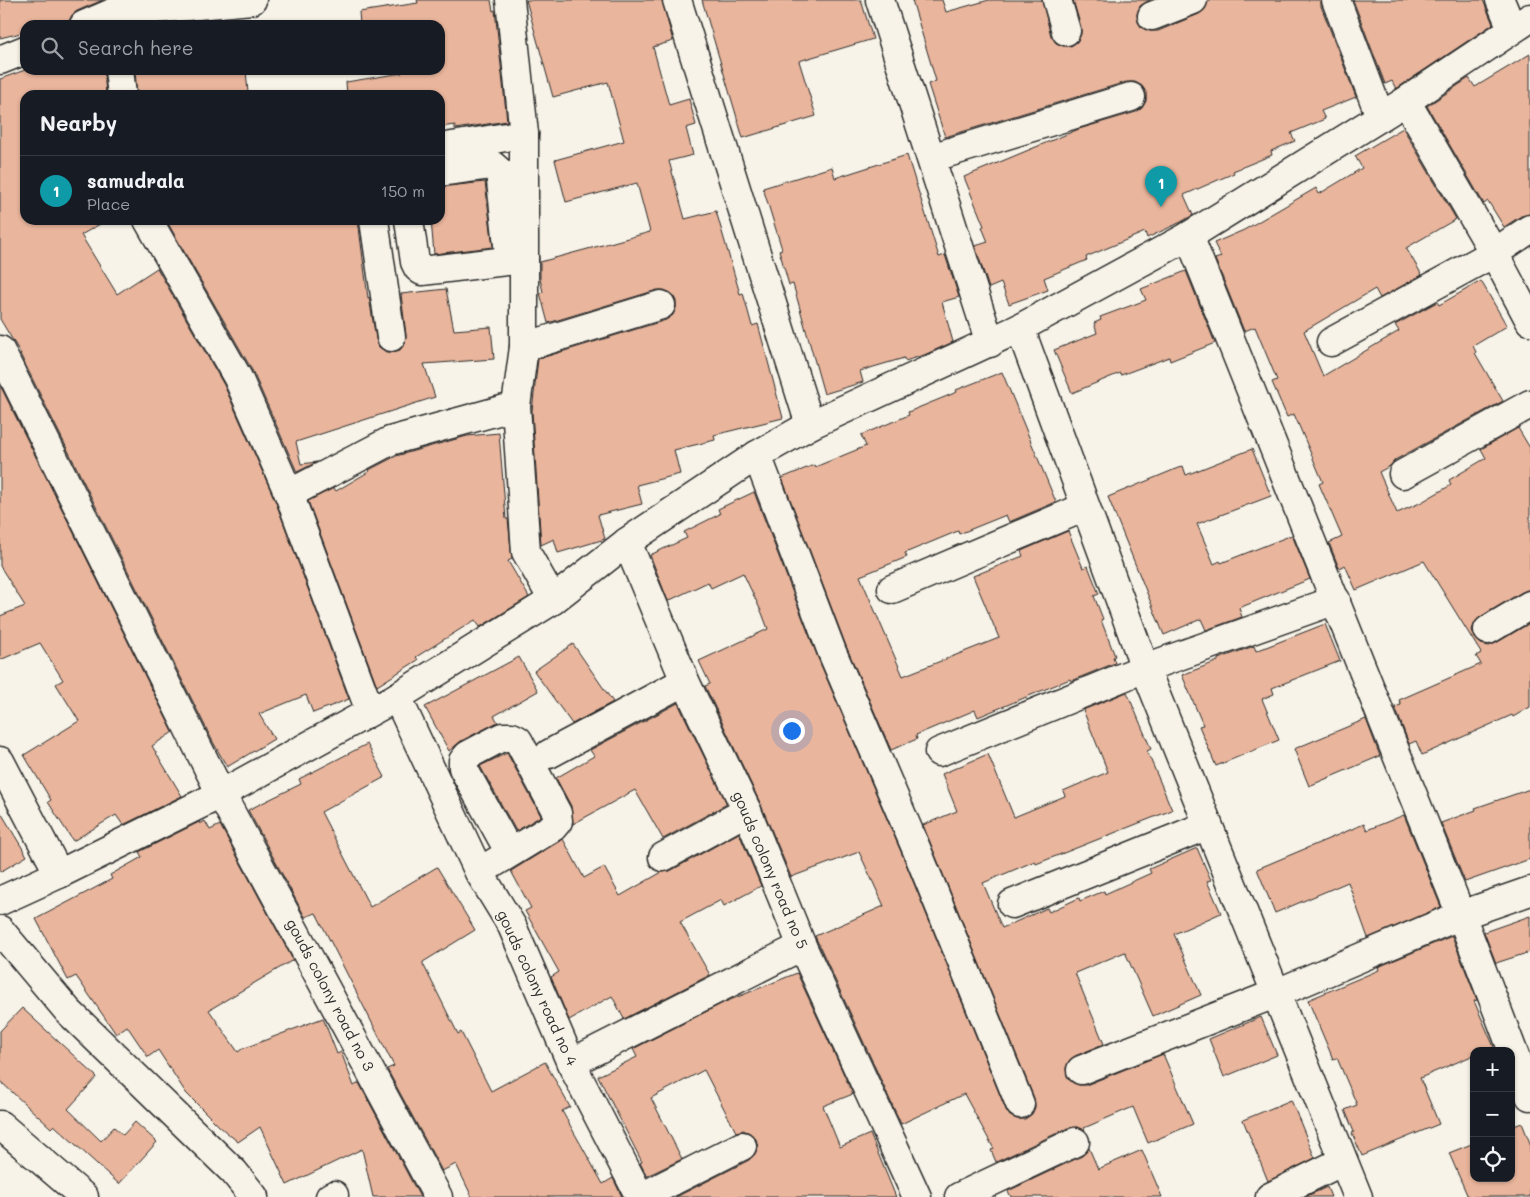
<!DOCTYPE html>
<html lang="en">
<head>
<meta charset="utf-8">
<style>
	:root { --surface:#171b24; --page:#20242c; --text:#f1f3f6; --muted:#9ea1a6; --line:#363941; --accent:#db2777 }
	body { margin:0; font-family:Mali,sans-serif; background:var(--page); color:var(--text) }
	.controls { position:absolute; right:15px; bottom:15px; display:grid; overflow:hidden; border-radius:10px; box-shadow:0 1px 4px #0004 }
	.controls button { width:45px; height:45px; display:grid; place-items:center; padding:0; border:0; border-bottom:1px solid var(--line); background:var(--surface); color:var(--text); font:25px sans-serif }
	.you { position:absolute; left:791px; top:730px; width:18px; height:18px; margin:-12px; border:4px solid #fff; border-radius:50%; background:#1a73e8; box-shadow:0 0 0 8px #1a73e833 }
	.badge { display:grid; place-items:center; width:32px; height:32px; border-radius:50%; background:var(--accent); color:#fff; font-size:16px; font-weight:700 }
	.pin { position:absolute; translate:-50% -41px; filter:drop-shadow(0 1px 2px #0008) }
	.pin::after { content:''; position:absolute; top:26px; width:18px; height:15px; background:inherit; clip-path:polygon(0 0,100% 0,50% 100%) }
	.list { margin:0; padding:0; list-style:none }
	h2 { display:flex; justify-content:space-between; align-items:center; height:65px; margin:0; padding:0 20px; font-size:21px }
	h2 small { font-size:16px; font-weight:400; color:var(--muted) }
	.list li { display:grid; grid-template-columns:32px 1fr auto; gap:15px; align-items:center; box-sizing:border-box; height:70px; padding:0 20px; border-top:1px solid var(--line) }
	.list b { display:block; font-size:19px; white-space:nowrap }
	.list p { margin:0; font-size:16px; white-space:nowrap; color:var(--muted) }
	.list em { font-size:16px; font-style:normal; color:var(--muted) }
	.icon { flex:none; width:28px; height:28px; fill:none; stroke:currentColor; stroke-width:2; stroke-linecap:round; stroke-linejoin:round }
	.map { position:relative; flex:none; width:1530px; height:1197px; overflow:hidden }
	.search { position:absolute; background:var(--surface); box-shadow:0 1px 4px #0004; left:20px; top:20px; width:425px; height:55px; display:flex; align-items:center; gap:12px; box-sizing:border-box; padding:0 18px; border-radius:15px; color:var(--muted); font-size:19px }
	.panel { position:absolute; background:var(--surface); box-shadow:0 1px 4px #0004; left:20px; top:90px; width:425px; height:135px; border-radius:15px }
	.map>svg:first-child { display:block }
</style>
</head>
<body>
<div class="map">
<svg width="1530" height="1197" viewBox="0 0 1530 1197">
	<rect width="100%" height="100%" fill="#f7f3e8"/>
	<filter id="ink" filterUnits="userSpaceOnUse"><feTurbulence type="fractalNoise" baseFrequency=".02" numOctaves="2"/><feDisplacementMap in="SourceGraphic" scale="10" xChannelSelector="R" yChannelSelector="G"/><feConvolveMatrix kernelMatrix="1 2 1 2 8 2 1 2 1" color-interpolation-filters="sRGB"/></filter>
	<g filter="url(#ink)">
		<g fill="#e9b59c" stroke="#2b2b2b">
			<path d="M0,0H103L77,11L72,15L69,21L54,25H25V32L0,38Z"/>
			<path d="M417,0H491L493,11L495,10L507,121L455,129V125L440,127V95H347L346,82L402,73V70H440V25H360L359,12L418,3Z"/>
			<path d="M526,0H662L673,41L653,47L669,105L689,99L696,125L686,128L693,155L669,161L685,219L716,211L740,294L743,293L752,326L758,324L783,418L714,435L715,440L674,450L680,474L637,485L642,504L598,515L605,539L558,553L554,539L541,545L532,411L538,359L666,320L673,315L676,308V301L671,293L664,290H657L548,323L540,293L543,292L540,279V262L650,232L637,183L566,202L555,160L624,141L608,82L553,97Z"/>
			<path d="M702,0H861L873,39L799,61L816,116L743,138Z"/>
			<path d="M912,0H942L946,12L989,0H1042L1051,36L1056,43L1063,46H1071L1077,42L1081,34V27L1073,0H1150L1140,6L1137,14L1138,22L1142,28L1150,31H1158L1199,14L1205,9L1208,0H1321V6L1356,97L1321,111L1325,119L1291,133L1295,141L1271,151L1272,155L1233,171L1234,173L1184,195L1193,215L1181,222L1147,238L1145,232L1086,257L1087,260L1044,278L1048,290L1009,304L1001,283L989,288L975,246L988,242L982,227L984,226L964,177L1079,129L1136,112L1142,108L1146,101V92L1142,86L1135,82H1126L945,137L928,84L936,81Z"/>
			<path d="M1353,0H1483L1493,24L1396,89L1392,81L1385,84Z"/>
			<path d="M1530,54V214L1521,216L1504,227L1488,201L1484,204L1427,106L1469,78L1475,87Z"/>
			<path d="M25,70H104L106,95H25V220H107L81,235L117,294L157,268L224,385L275,500L349,699L313,713L306,695L259,714L274,739L227,767L213,742L20,354H21L0,319V79Z"/>
			<path d="M135,70H246L248,93L222,95H137Z"/>
			<path d="M1403,128L1456,219L1406,248L1422,275L1380,298L1375,289L1304,331L1323,376L1399,331L1395,325L1437,302L1439,305L1481,281L1507,326L1473,346L1476,352L1475,353L1503,401L1395,460L1390,466L1379,472L1397,513L1420,503L1451,485L1449,480L1486,458L1481,449L1518,428L1530,448V589L1522,592L1480,617L1475,622L1472,630L1475,638L1481,644L1489,646L1496,643L1530,623V707L1513,717L1512,715L1422,755L1416,741L1409,744L1395,707L1401,705L1399,700L1481,664L1476,656L1481,653L1424,561L1356,590L1345,565L1339,568L1329,543L1342,537L1319,484L1323,482L1294,414L1287,417L1272,382L1277,380L1255,327L1244,331L1215,259L1221,257L1214,243L1244,230L1316,188L1319,194L1362,168L1355,156Z"/>
			<path d="M907,155L939,257L945,255L959,297L942,302L953,342L924,355L905,361L904,358L860,371L863,382L824,394L793,284L789,285L779,250L782,249L763,188L832,167L835,178Z"/>
			<path d="M485,182L493,247L434,254L431,220H440V187Z"/>
			<path d="M166,220H358L368,298L369,297L376,339L379,347L386,352H393L400,350L405,343L406,335L401,294L446,289L454,330L491,327L494,359L424,364L435,397L296,442L301,464L317,462L297,472L252,370Z"/>
			<path d="M1186,271L1215,343L1170,361L1169,357L1121,375L1120,373L1072,393L1054,350L1097,333L1094,323L1101,320L1100,317L1146,300L1141,289Z"/>
			<path d="M1002,372L1056,502L1009,522L1006,515L959,534L958,531L905,553L907,557L860,576L903,676L999,638L973,576L1023,556L1021,551L1068,531L1083,568L1088,566L1099,594L1094,596L1103,619L1101,620L1115,656L1113,657L1115,663L1071,681L1070,679L978,717L975,710L916,735L917,739L891,750L846,646L782,478L814,465L815,467L866,446L861,435L909,415L908,412L957,392L956,390Z"/>
			<path d="M0,385L173,732L152,746L182,796L123,825L116,815L73,841L48,802L51,800L24,755L79,721L56,684L63,680L40,643L0,660V616L25,606L0,566Z"/>
			<path d="M499,433L506,519H508L512,559L508,561L529,597L480,627L475,620L416,657L418,660L377,686L308,501L334,488L336,491L370,471L369,470L396,456L467,436Z"/>
			<path d="M1252,449L1271,496L1197,524L1214,564L1220,561L1221,563L1292,535L1310,579L1239,608L1242,617L1206,630L1201,619L1164,635L1108,497L1183,466L1186,475Z"/>
			<path d="M754,492L818,658L902,854L1006,1110L1010,1116L1017,1119H1025L1032,1114L1035,1107L1034,1098L923,825L957,811L942,774L988,754L1014,817L1065,796L1063,791L1108,772L1083,710L1127,692L1151,749L1147,751L1172,810L1036,864L1035,861L983,883L1002,928L1047,908L1049,912L1079,898L1080,901L1104,891L1105,894L1151,873L1149,869L1197,848L1211,880L1207,881L1221,913L1174,934L1201,995L1153,1016L1125,952L1075,973L1104,1044L1075,1056L1069,1061L1066,1068L1067,1076L1072,1082L1079,1085H1086L1163,1054L1193,1124L1148,1143L1133,1107L1084,1128L1085,1130L1077,1127L1068,1128L996,1162L991,1150L994,1149L964,1094L901,1124L815,936L884,906L859,852L791,877L761,805L705,686L710,684L699,661L768,629L762,613L743,573L711,588L708,582L668,601L650,555L687,538L684,532L720,514L718,509Z"/>
			<path d="M1325,624L1340,661L1272,688L1274,694L1262,699L1279,740L1216,766L1199,726L1203,725L1182,675L1218,661V659L1254,646L1256,651Z"/>
			<path d="M573,644L613,702L572,724L534,671Z"/>
			<path d="M519,657L538,691L494,716L498,722L461,741L449,751L425,707Z"/>
			<path d="M678,703L727,804L663,839L635,790L573,824L571,806L556,778L594,756L590,750Z"/>
			<path d="M1366,719L1380,756L1309,786L1294,749Z"/>
			<path d="M367,744L385,777L321,812L370,907L437,867L475,930L423,962V964L458,1034L461,1032L491,1091L545,1062L570,1107L562,1111L603,1184L613,1178L622,1197H472L456,1164L442,1171L387,1069L394,1066L316,913L305,917L248,810L301,784L299,779Z"/>
			<path d="M507,753L541,816L516,831L480,766Z"/>
			<path d="M1530,789V859L1465,882L1441,823L1476,810L1475,808Z"/>
			<path d="M0,811L27,856L0,872Z"/>
			<path d="M1404,815L1441,907L1368,938L1348,882L1275,913L1257,869L1364,824L1367,830Z"/>
			<path d="M205,821L210,830L220,825L293,960L209,1010L238,1052L242,1049L323,1018L337,1054L341,1052L354,1086L359,1083L420,1197H373L362,1149L287,1185L260,1127L238,1142L219,1126L186,1093L158,1050L148,1057L127,1026L116,1034L76,976L68,980L36,919L112,879L110,875L142,857L139,852L199,822L200,824Z"/>
			<path d="M739,833L761,886L724,906L721,900L680,922L710,975L624,1019L612,996L569,1020L551,977L559,972L525,911L531,908L511,871L563,839L584,878L604,867L620,896L662,872L670,871Z"/>
			<path d="M1530,916V952L1496,963L1484,932Z"/>
			<path d="M1452,936L1477,1000L1474,1001L1494,1047L1485,1051H1474V1055L1420,1078L1439,1124L1362,1156L1352,1133L1354,1132L1345,1110L1357,1105L1337,1058L1333,1059L1308,1000L1379,970L1378,967Z"/>
			<path d="M797,973L853,1094L823,1106L840,1147L870,1134L896,1197H676L749,1160L755,1154L758,1147L756,1139L750,1133L743,1130L736,1132L704,1070L651,1098L682,1159L647,1176L640,1163L642,1162L598,1076L637,1057L633,1049L725,1002Z"/>
			<path d="M22,1008L97,1077L68,1109L101,1141L114,1127L123,1135L135,1122L157,1142L119,1184L54,1125L51,1128L0,1081V1031Z"/>
			<path d="M1261,1017L1277,1055L1224,1077L1209,1039Z"/>
			<path d="M1291,1100L1315,1158L1268,1181L1243,1120Z"/>
			<path d="M1522,1123L1530,1143V1197H1468L1449,1153L1474,1143V1178H1511V1127Z"/>
			<path d="M1089,1148L1098,1169L1142,1150L1162,1197H1011L1008,1191L1082,1156Z"/>
			<path d="M1327,1187L1331,1197H1305Z"/>
		</g>
		<g fill="none" stroke-linecap="round" stroke-linejoin="round">
			<g stroke="#2b2b2b" stroke-width="31">
				<g id="minor">
					<path d="M510,0L524,134V347L516,406L526,552L553,600"/>
					<path d="M677,0L810,425"/>
					<path d="M880,0L990,343"/>
					<path d="M1057,0L1066,31"/>
					<path d="M1336,0L1380,116"/>
					<path d="M1500,0L1512,29"/>
					<path d="M1152,16L1193,0"/>
					<path d="M84,25L112,13L252,0"/>
					<path d="M0,60L25,50"/>
					<path d="M119,70L122,95"/>
					<path d="M1406,101L1494,253L1530,321"/>
					<path d="M440,148L524,134"/>
					<path d="M931,158L1131,97"/>
					<path d="M440,172L492,165L500,172L509,254"/>
					<path d="M148,220L238,378L289,494L370,711"/>
					<path d="M374,220L391,337"/>
					<path d="M409,220L415,262L418,268L422,271L524,259"/>
					<path d="M1189,236L1461,915L1530,1096"/>
					<path d="M1020,328L1145,668L1358,1197"/>
					<path d="M1331,342L1494,253L1530,229"/>
					<path d="M524,347L661,305"/>
					<path d="M0,350L221,794L438,1197"/>
					<path d="M757,455L832,652L916,848L1020,1104"/>
					<path d="M1403,474L1530,404"/>
					<path d="M289,494L390,441L516,406"/>
					<path d="M627,542L685,681L747,811L802,946L917,1197"/>
					<path d="M892,589L1085,507"/>
					<path d="M1488,630L1530,605"/>
					<path d="M397,697L479,872L512,926L571,1063L640,1197"/>
					<path d="M939,752L1145,668L1336,600"/>
					<path d="M549,754L685,681"/>
					<path d="M0,761L59,874"/>
					<path d="M663,857L747,811"/>
					<path d="M479,872L553,827L558,821L557,813L518,740L512,737H502L468,755L463,761V768L510,853"/>
					<path d="M0,901L59,874L221,794L397,697L553,600L627,542L757,455L810,425L1020,328L1189,236L1406,101L1530,18"/>
					<path d="M1012,904L1208,825"/>
					<path d="M0,930L68,1011L234,1172L254,1197"/>
					<path d="M571,1063L802,946"/>
					<path d="M1081,1070L1277,993L1461,915L1530,891"/>
					<path d="M0,1125L84,1197"/>
					<path d="M330,1197L334,1195"/>
					<path d="M641,1197L742,1146"/>
					<path d="M959,1197L1075,1142"/>
					<path d="M1270,1197L1343,1161"/>
				</g>
			</g>
			<use href="#minor" stroke="#f7f3e8" stroke-width="28"/>
		</g>
	</g>
	<g text-anchor="middle" stroke-width="4.5" stroke-linejoin="round" paint-order="stroke">
		<g font-size="15" fill="#2b2b2b" stroke="#f7f3e8">
			<text transform="translate(770 870) rotate(67)" y="5">gouds colony road no 5</text>
			<text transform="translate(537 988) rotate(65)" y="5">gouds colony road no 4</text>
			<text transform="translate(330 995) rotate(62)" y="5">gouds colony road no 3</text>
		</g>
	</g>
</svg>
<div class="controls">
<button>+</button>
<button>−</button>
<button><svg class="icon" aria-label="locate" viewBox="0 0 24 24"><circle cx="12" cy="12" r="6"/><path d="M12 2v4M12 18v4M2 12h4M18 12h4"/></svg></button>
</div>
<div class="you"></div>
<div class="pin badge" style="left:1161px;top:207px;background:#0f9aa8">1</div>
<div class="search"><svg class="icon" aria-label="search" viewBox="0 0 24 24"><circle cx="10" cy="10" r="6"/><path d="M15 15l6 6"/></svg>Search here</div>
<section class="panel">
<h2>Nearby<small></small></h2>
<ul class="list">
<li><span class="badge" style="background:#0f9aa8">1</span><div><b>samudrala</b><p>Place</p></div><em>150 m</em></li>
</ul>
</section>
</div>
</body>
</html>
